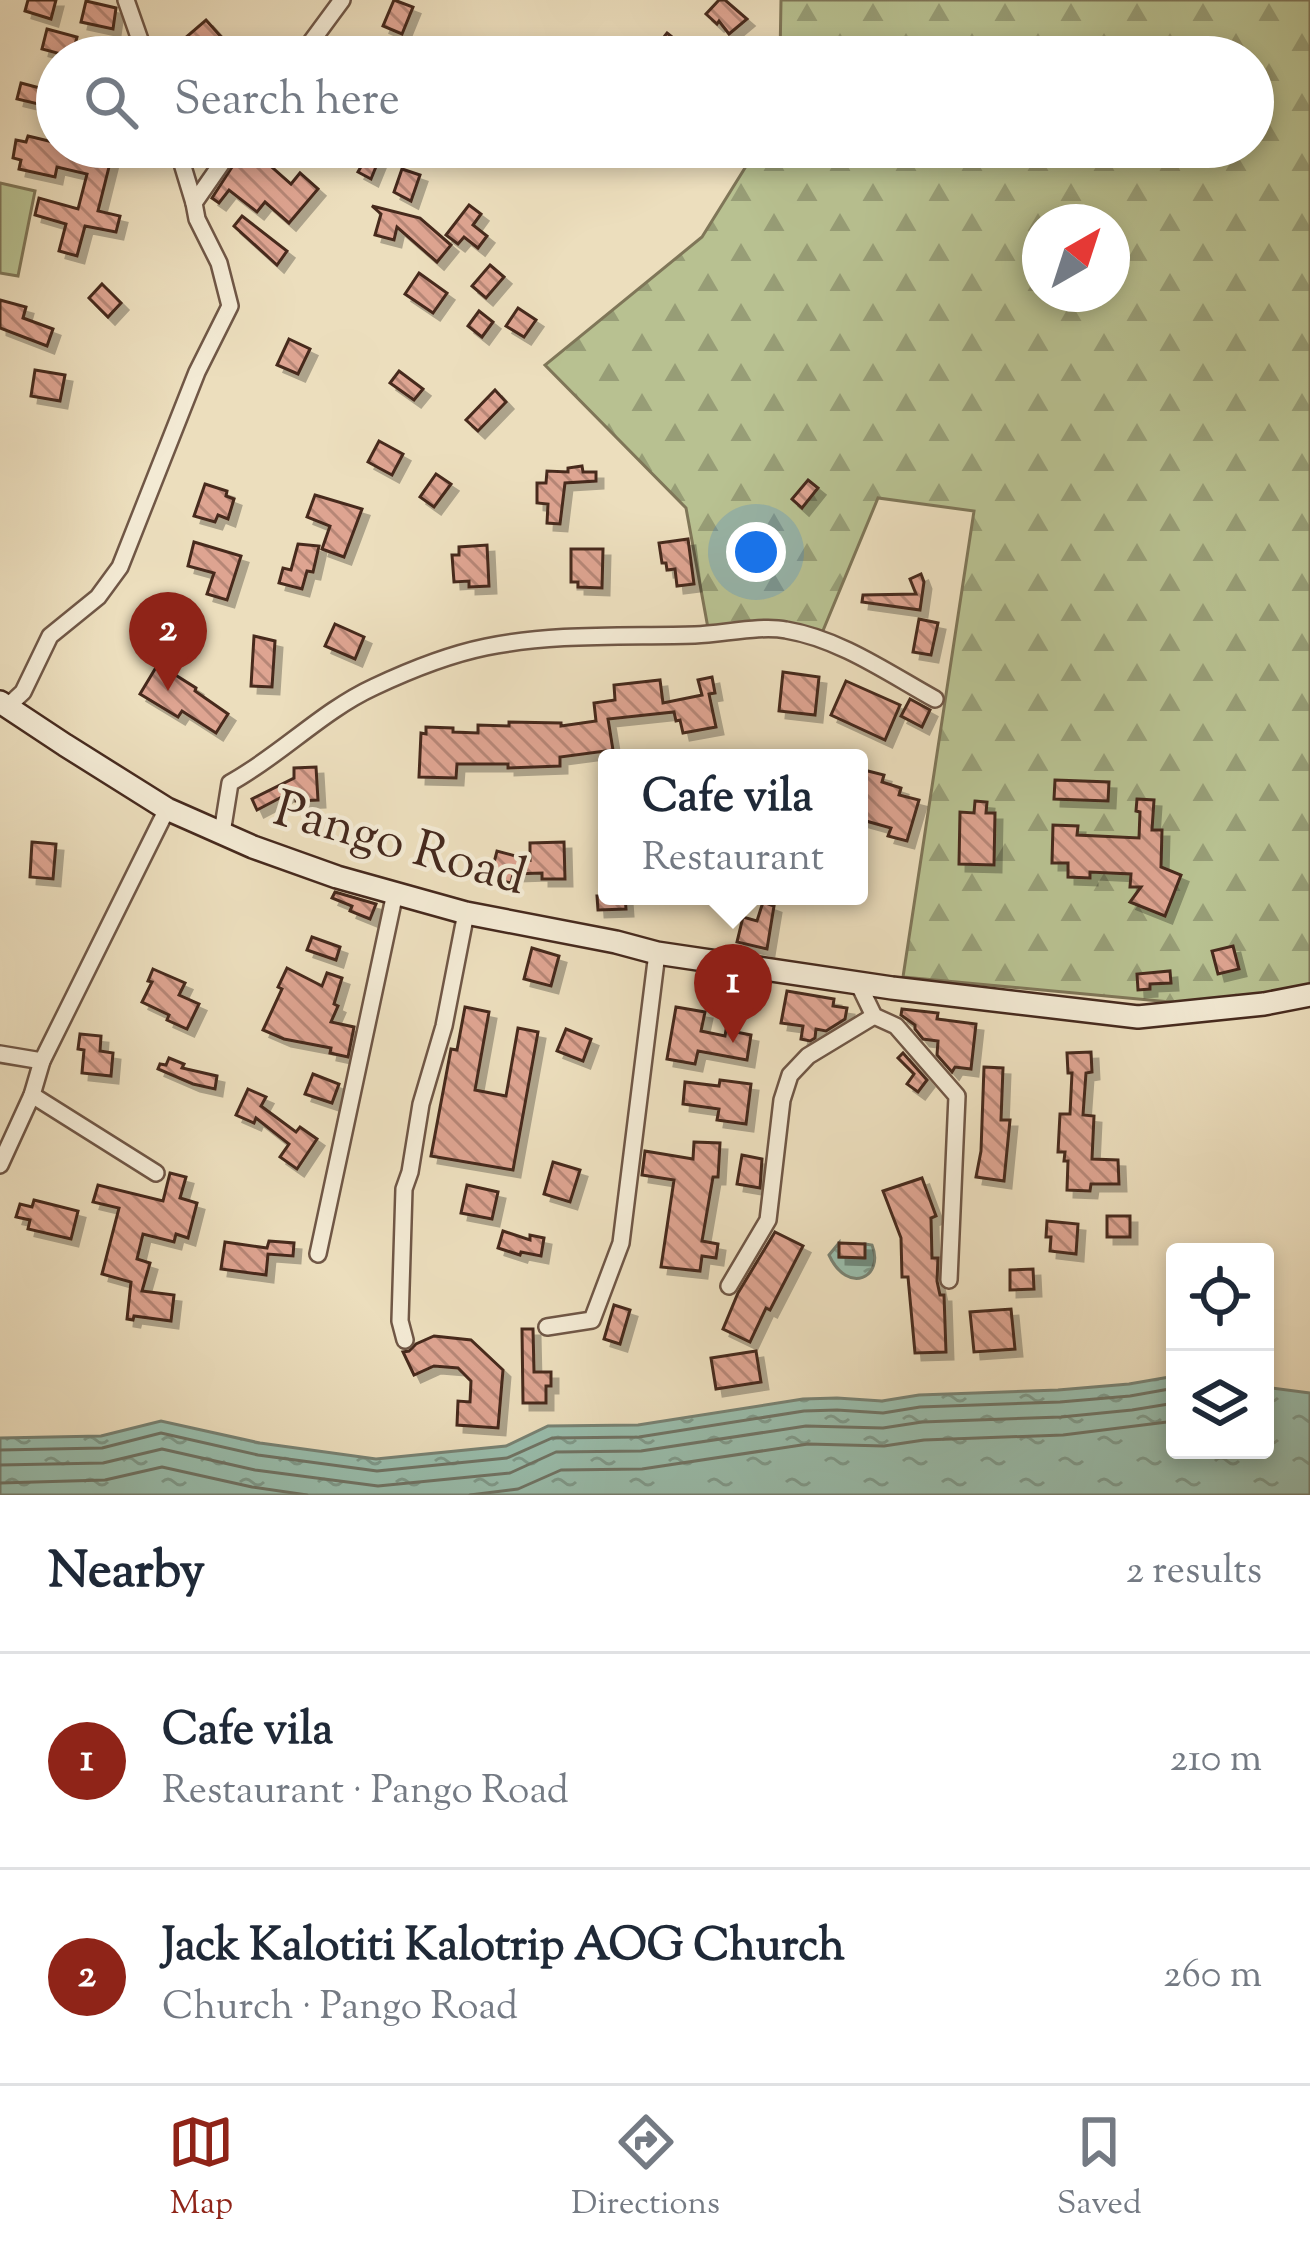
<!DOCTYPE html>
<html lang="en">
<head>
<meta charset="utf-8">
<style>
	:root { --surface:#fff; --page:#f2f2f3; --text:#1f2937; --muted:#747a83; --line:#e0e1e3; --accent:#8f2418 }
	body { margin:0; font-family:"Sorts Mill Goudy",serif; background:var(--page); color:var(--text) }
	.controls { position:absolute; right:36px; bottom:36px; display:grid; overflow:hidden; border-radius:12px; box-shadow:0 6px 18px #0003 }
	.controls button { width:108px; height:108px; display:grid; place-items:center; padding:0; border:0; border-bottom:3px solid var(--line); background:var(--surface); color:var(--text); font:60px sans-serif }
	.compass { position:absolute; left:1022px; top:204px; width:108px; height:108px; border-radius:50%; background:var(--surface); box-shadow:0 6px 18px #0003; rotate:39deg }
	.you { position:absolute; left:756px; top:552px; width:42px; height:42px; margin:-30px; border:9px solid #fff; border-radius:50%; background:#1a73e8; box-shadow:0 0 0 18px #1a73e833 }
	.badge { display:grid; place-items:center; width:78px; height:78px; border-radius:50%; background:var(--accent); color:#fff; font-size:39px; font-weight:700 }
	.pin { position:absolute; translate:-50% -99px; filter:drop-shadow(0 3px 6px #0008) }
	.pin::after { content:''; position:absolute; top:63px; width:42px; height:36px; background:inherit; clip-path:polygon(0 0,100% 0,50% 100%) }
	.popup { position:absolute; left:598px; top:749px; width:270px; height:156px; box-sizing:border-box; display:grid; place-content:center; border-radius:12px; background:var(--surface); filter:drop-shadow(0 3px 9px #0005); font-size:39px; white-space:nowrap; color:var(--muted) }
	.popup b { font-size:45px; color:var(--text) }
	.popup::after { content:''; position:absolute; left:50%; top:100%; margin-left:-24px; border:24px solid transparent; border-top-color:var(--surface) }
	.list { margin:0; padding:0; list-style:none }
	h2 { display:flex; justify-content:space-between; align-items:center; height:156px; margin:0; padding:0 48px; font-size:51px }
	h2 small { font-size:39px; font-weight:400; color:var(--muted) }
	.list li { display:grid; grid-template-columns:78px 1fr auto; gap:36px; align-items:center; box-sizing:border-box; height:216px; padding:0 48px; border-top:3px solid var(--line) }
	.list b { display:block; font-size:45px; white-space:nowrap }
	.list p { margin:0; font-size:39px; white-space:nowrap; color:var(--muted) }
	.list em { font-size:39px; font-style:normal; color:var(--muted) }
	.icon { flex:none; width:66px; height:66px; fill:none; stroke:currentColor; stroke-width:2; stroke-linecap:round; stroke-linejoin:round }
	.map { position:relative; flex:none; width:1310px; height:1495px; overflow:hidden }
	.search { position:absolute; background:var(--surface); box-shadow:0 6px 18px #0003; left:36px; right:36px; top:36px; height:132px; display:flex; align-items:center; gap:30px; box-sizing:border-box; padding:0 42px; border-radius:66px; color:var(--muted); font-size:45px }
	.sheet { height:588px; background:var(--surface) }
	nav { display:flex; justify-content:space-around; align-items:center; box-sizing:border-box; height:168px; border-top:3px solid var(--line); background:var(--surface); font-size:33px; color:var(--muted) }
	nav a { display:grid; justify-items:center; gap:6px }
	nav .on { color:var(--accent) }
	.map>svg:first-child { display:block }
</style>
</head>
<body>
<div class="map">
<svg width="1310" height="1495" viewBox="0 0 1310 1495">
	<defs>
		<pattern id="forest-firs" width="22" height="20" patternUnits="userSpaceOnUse" patternTransform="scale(3)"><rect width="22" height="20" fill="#b8c191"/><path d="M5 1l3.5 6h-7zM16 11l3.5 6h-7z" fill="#979d76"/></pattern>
		<pattern id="water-ripples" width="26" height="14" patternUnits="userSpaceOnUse" patternTransform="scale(3)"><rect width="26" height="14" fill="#99bdac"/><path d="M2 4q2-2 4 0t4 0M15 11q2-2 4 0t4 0" fill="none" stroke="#7f9a8b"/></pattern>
		<pattern id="building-back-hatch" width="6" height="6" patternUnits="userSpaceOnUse" patternTransform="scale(3)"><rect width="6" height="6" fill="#dea491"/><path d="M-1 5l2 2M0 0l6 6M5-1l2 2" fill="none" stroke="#b68676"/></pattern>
		<filter id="shadow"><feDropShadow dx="7" dy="7" stdDeviation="0" flood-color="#0004"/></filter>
	</defs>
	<rect width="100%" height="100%" fill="#ecdebd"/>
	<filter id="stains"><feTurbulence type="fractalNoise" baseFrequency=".00167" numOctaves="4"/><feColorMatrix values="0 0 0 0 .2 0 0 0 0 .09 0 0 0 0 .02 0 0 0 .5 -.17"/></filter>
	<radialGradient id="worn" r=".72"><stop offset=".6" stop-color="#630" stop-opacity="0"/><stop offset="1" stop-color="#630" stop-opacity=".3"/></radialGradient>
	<path fill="#b8c191" stroke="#7f7658" stroke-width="3" d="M0,183L35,191L18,276L0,273Z"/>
	<path fill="url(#forest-firs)" stroke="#7f7658" stroke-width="3" fill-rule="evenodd" d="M781,0H1310V987L1202,1005L903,977L974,511L878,498L822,633L708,628L686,508L545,365L702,237L758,147H1253V57H780ZM1040,222H1112V294H1040Z"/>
	<g fill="url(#water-ripples)" stroke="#788273" stroke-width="3">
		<path d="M839,1243V1257L864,1258L865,1244L872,1245C885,1277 848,1296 829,1255Z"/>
		<path d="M1175,1376V1450H1265V1387L1310,1393V1495H0V1438L101,1436L161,1421L260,1443L376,1459L506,1446L548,1426L638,1425L803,1399L837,1398L882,1401L919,1395L1058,1390L1129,1384Z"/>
	</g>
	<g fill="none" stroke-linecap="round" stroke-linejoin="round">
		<g stroke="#707465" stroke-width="3">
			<path d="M0,1450L102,1448L161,1433L258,1455L377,1471L507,1458L552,1438L639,1437L804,1411L837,1410L883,1413L920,1407L1060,1402L1130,1396L1175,1388"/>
			<path d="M0,1465L103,1463L162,1449L255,1470L378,1486L510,1473L556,1452L641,1451L806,1426L883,1428L922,1422L1061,1417L1132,1410L1175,1403"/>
			<path d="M0,1483L105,1480L162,1467L252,1487L307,1495"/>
			<path d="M470,1495L518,1489L561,1470L642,1469L808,1444L884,1446L924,1440L1063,1435L1175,1421"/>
		</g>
	</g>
	<g fill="url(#building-back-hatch)" stroke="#462a1e" stroke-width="3" filter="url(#shadow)">
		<path d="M28,0H56L51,19L25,11Z"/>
		<path d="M394,0L413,7L402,34L383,26Z"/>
		<path d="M719,0H725L747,19L729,34L719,21L717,24L706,14Z"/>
		<path d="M86,1L116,8L113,29L81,22Z"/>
		<path d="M206,20L223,39L203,57H163Z"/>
		<path d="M47,29L77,37L72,57L42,49Z"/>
		<path d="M667,33L677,41L664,57H648Z"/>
		<path d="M595,40L637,55V57H590Z"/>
		<path d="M21,83L55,92L51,107L17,99Z"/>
		<path d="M28,136L57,143V147H62L61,151L91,157L93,147H114L98,211L120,216L116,232L85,226L77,256L59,251L66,224L35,215L39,198L78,209L87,174L57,167L55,177L19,169L21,160L13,158L16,140L26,142Z"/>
		<path d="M245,147H263L256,153L291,184L300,173L318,189L289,223L265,202L257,212L229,190L219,203L212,198Z"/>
		<path d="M372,147H384L371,179L358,172Z"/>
		<path d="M402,169L420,175L411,201L394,192Z"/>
		<path d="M469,205L481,214L473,225L487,236L478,248L464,237L458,244L446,235Z"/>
		<path d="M372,206L420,218L451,245L437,262L397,227L394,240L375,235L381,214Z"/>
		<path d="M242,216L287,251L277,265L234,226Z"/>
		<path d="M490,265L504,277L486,298L472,286Z"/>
		<path d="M419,273L447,293L433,313L405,294Z"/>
		<path d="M102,284L121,303L108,317L89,298Z"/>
		<path d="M0,300L26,307L23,318L53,329L47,346L0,328Z"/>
		<path d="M518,308L536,320L524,337L506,326Z"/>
		<path d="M479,311L493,322L482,337L468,326Z"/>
		<path d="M289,339L310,349L298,374L277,365Z"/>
		<path d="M35,370L65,375L60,401L31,396Z"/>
		<path d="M399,371L423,389L414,400L390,383Z"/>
		<path d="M495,390L506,402L478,431L466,420Z"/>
		<path d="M379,441L403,454L392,475L368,462Z"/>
		<path d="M582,466L583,472H596V481L565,483L560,524L547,523L548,504L537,503V483H546L547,471L568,472V468Z"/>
		<path d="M436,474L451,484L434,507L420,497Z"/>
		<path d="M808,480L818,488L802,508L792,499Z"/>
		<path d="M205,484L227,491L226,496L234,499L228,519L218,515L215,522L194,516Z"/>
		<path d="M315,495L362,509L344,557L322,549L330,526L307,517Z"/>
		<path d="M688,539L694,584L677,586L675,569L667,570L666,563H662L659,543Z"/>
		<path d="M194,542L241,556L227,600L207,594L214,573L188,566Z"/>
		<path d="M298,544L319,546L313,572L307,571L302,589L279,583L283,568L291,570Z"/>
		<path d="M487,545L489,586L469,587V581L454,582L452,555H459V547Z"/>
		<path d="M571,549H603L602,588L578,587V582H571Z"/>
		<path d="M921,574L924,582L920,610L862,602L863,595L916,594L910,579Z"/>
		<path d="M919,619L938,623L931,655L913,652Z"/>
		<path d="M335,624L364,637L355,659L325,646Z"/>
		<path d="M254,636L275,641L272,687L251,686Z"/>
		<path d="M158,664L196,688L195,691L228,714L216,733L182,711L178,717L140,694Z"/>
		<path d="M783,672L819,677L815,715L779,711Z"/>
		<path d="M712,677L715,693L709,694L716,727L683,733L680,720L676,721L674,712L608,719L613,750L560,757V766L508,768V764H457L456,778L419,777L421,733L426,734V727L453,728V732L478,733V725L509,726V722L561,723V726L596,721L594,703L615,700L614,685L660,680L663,703L702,695L698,680Z"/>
		<path d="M846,681L900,705L885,740L831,715Z"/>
		<path d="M910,699L930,710L922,727L901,716Z"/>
		<path d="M316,767L318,800L296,801L295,790L257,810L252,799L294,778V768Z"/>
		<path d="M864,770L884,775L882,782L901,788L899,795L919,800L907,841L888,836L891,828L859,819V771L863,772Z"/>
		<path d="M1055,780L1109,782L1108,801L1054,799Z"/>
		<path d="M1137,799L1154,800L1152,830H1162L1161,867L1181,875L1165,916L1130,902L1141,887H1130L1131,874L1090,872V878L1068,877V863H1052L1053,825L1078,826L1077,835L1139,838L1140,812L1136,811Z"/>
		<path d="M975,801L987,802L986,813H995L994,865L959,864L960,812L974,813Z"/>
		<path d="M32,842L56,844L53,879L30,877Z"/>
		<path d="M564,842L565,879H542V873L513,874L511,883L490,878L497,851L530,860V843Z"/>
		<path d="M335,892L376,904L370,919L350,911L352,906L332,898Z"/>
		<path d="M597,896H625L626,909L598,910Z"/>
		<path d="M763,902L774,906L767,949L737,942L743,917L757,921Z"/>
		<path d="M312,937L340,947L336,960L307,950Z"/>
		<path d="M1233,946L1239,969L1218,974L1212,951Z"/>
		<path d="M532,948L559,956L551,986L524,979Z"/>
		<path d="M287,968L322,986L327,973L342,978L334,1004L338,1006L331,1022L354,1027L348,1057L330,1053L331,1048L284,1039L263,1030L282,989L278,987Z"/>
		<path d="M153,969L185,983L179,995L199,1004L187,1029L167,1020L169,1015L142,1002L152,982L148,981Z"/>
		<path d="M1170,971L1171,983L1150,984V989L1138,990L1137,974Z"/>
		<path d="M787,991L834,999L833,1006L847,1008L845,1019L826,1031L816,1029L815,1038L810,1041L801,1039L803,1026L781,1023Z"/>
		<path d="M465,1007L489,1012L475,1090L506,1096L518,1028L538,1032L513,1170L431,1156L451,1049L457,1050Z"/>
		<path d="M676,1007L705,1012L701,1031L725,1036L726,1030L751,1035L747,1060L698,1051L695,1064L667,1059Z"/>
		<path d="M902,1009L938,1013L937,1019L976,1024L971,1069L955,1067L952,1072L937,1055L938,1041L923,1039L915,1029V1025L901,1015Z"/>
		<path d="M566,1029L591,1039L583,1061L557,1051Z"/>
		<path d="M80,1034L101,1036L100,1051L113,1053L111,1076L82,1073L84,1050L78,1049Z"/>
		<path d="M1091,1052L1092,1072L1086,1073L1083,1115L1094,1116L1092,1159L1118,1160L1119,1184H1091L1090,1191L1067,1190L1068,1161H1064L1065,1152H1058L1060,1114H1070L1072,1073H1068L1067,1053Z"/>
		<path d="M903,1053L927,1080L918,1092L907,1084L914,1074L898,1058Z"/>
		<path d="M169,1058L184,1064L182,1068L217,1076L215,1089L193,1084L158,1069L160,1064L166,1065Z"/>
		<path d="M984,1067L1003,1068L1001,1120H1010L1004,1181L976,1177L981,1151Z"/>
		<path d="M313,1074L339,1084L332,1103L305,1094Z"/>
		<path d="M720,1080L751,1084L746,1124L717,1120L719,1109L683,1104L685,1082L719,1086Z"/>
		<path d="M248,1089L266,1097L261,1106L296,1132L300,1127L317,1139L297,1169L280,1157L289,1144L256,1118L254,1123L236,1115Z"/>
		<path d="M694,1142L720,1143L718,1177H713L702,1241L718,1244L716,1258L702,1256L700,1271L661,1267L674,1180L642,1175L645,1151L693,1159Z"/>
		<path d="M742,1155L762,1159L760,1188L737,1184Z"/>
		<path d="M553,1162L580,1170L570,1202L544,1194Z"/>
		<path d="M170,1173L186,1177L180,1198L197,1203L188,1238L176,1234L174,1242L143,1234L137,1259L150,1263L142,1291L174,1295L171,1321L134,1316L133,1320L127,1319L131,1282L102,1274L119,1208L93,1202L98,1185L163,1201Z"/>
		<path d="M922,1178L936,1216L931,1218L932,1258H938L937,1281L940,1295H944L946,1352L915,1353L908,1277H902L901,1238L883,1191Z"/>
		<path d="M467,1185L498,1192L492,1219L461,1213Z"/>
		<path d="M34,1200L78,1211L71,1239L28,1229L30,1220L16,1217L20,1204L32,1207Z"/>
		<rect x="1107" y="1216" width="23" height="21"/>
		<path d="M1047,1221L1078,1224L1076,1254L1050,1251L1051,1237H1046Z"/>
		<path d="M503,1231L530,1240V1235L544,1238L541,1256L521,1252L520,1255L498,1248Z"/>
		<path d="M775,1232L803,1246L770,1310L766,1308L750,1342L723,1329L738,1293Z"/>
		<path d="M269,1241L294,1243L293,1256L268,1254L266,1275L221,1269L225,1242L267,1248Z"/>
		<path d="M839,1243L865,1244V1258L839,1257Z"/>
		<path d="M1033,1269L1034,1289L1010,1290V1270Z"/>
		<path d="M614,1305L630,1310L620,1344L604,1339Z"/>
		<path d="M1011,1309L1015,1349L974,1352L970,1312Z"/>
		<path d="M522,1329H533L534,1372H551V1386H546V1403H523Z"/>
		<path d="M434,1336L471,1340L503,1370L498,1428L457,1425L458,1401L470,1402L471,1381L458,1368L434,1366L414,1375L403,1352L409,1351L416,1344Z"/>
		<path d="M756,1351L761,1382L716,1389L711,1358Z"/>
	</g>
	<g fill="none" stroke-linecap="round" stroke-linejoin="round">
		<g stroke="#705746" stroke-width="20">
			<g id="street">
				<path d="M126,0L146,57"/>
				<path d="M300,57L342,0"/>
				<path d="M177,147L194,203"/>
				<path d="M8,706L23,692L50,636L98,597L120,567L197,372L230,306L219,263L197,219L194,203L233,147"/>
				<path d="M222,833L230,783C281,755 322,711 374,687C410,670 447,655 486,647C554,633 626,637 695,635C723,634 761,625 786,630C840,639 888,673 935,699"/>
				<path d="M858,983L874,1016L896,1026L957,1096L949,1280"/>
				<path d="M0,1054L42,1061"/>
				<path d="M32,1095L156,1173"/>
				<path d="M0,1165L32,1095L42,1061L167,809"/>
				<path d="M318,1254L395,893"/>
				<path d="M729,1286L768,1220L782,1100L790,1075L808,1056L874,1016"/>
				<path d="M547,1327L592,1320L621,1243L657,953"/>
				<path d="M405,1340L400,1321L404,1189L410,1172L421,1104L444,1026L466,913"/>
			</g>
		</g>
		<g stroke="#462a1e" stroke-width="26">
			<path id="secondary" d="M0,702L65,745L167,809L192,820L253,847L337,877L466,913L616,942L657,953L892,988L1138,1017L1264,1004L1310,995"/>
		</g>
		<use href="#street" stroke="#f3ead4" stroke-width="15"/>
		<use href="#secondary" stroke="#f3ead4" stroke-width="21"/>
	</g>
	<g text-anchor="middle" stroke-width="9" stroke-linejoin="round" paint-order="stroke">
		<g font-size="51" fill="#462a1e" stroke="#f3ead4">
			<text transform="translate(401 841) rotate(16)" y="18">Pango Road</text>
		</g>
	</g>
	<rect width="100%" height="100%" filter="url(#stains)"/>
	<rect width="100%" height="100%" fill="url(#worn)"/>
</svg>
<div class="controls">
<button><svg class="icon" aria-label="locate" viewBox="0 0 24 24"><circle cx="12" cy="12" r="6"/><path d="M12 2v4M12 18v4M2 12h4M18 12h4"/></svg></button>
<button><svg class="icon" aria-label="layers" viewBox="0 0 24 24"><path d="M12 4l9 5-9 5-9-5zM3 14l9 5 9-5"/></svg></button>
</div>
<svg class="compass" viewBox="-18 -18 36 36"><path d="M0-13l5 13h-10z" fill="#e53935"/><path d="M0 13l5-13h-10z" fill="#747a83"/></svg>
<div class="you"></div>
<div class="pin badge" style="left:733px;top:1043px">1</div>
<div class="popup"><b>Cafe vila</b>Restaurant</div>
<div class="pin badge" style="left:168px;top:691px">2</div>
<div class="search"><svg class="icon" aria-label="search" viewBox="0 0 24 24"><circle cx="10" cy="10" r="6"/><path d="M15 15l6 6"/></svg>Search here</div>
</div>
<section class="sheet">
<h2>Nearby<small>2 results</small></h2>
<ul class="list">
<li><span class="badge">1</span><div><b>Cafe vila</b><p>Restaurant · Pango Road</p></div><em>210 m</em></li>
<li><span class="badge">2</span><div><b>Jack Kalotiti Kalotrip AOG Church</b><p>Church · Pango Road</p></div><em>260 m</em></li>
</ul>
</section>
<nav>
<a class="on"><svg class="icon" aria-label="map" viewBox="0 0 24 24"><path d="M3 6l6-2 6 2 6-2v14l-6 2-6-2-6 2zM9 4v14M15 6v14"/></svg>Map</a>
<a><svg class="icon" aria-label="directions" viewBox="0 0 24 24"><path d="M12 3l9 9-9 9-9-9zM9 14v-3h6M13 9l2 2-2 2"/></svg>Directions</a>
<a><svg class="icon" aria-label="saved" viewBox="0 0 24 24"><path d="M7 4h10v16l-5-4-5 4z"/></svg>Saved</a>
</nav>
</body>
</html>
